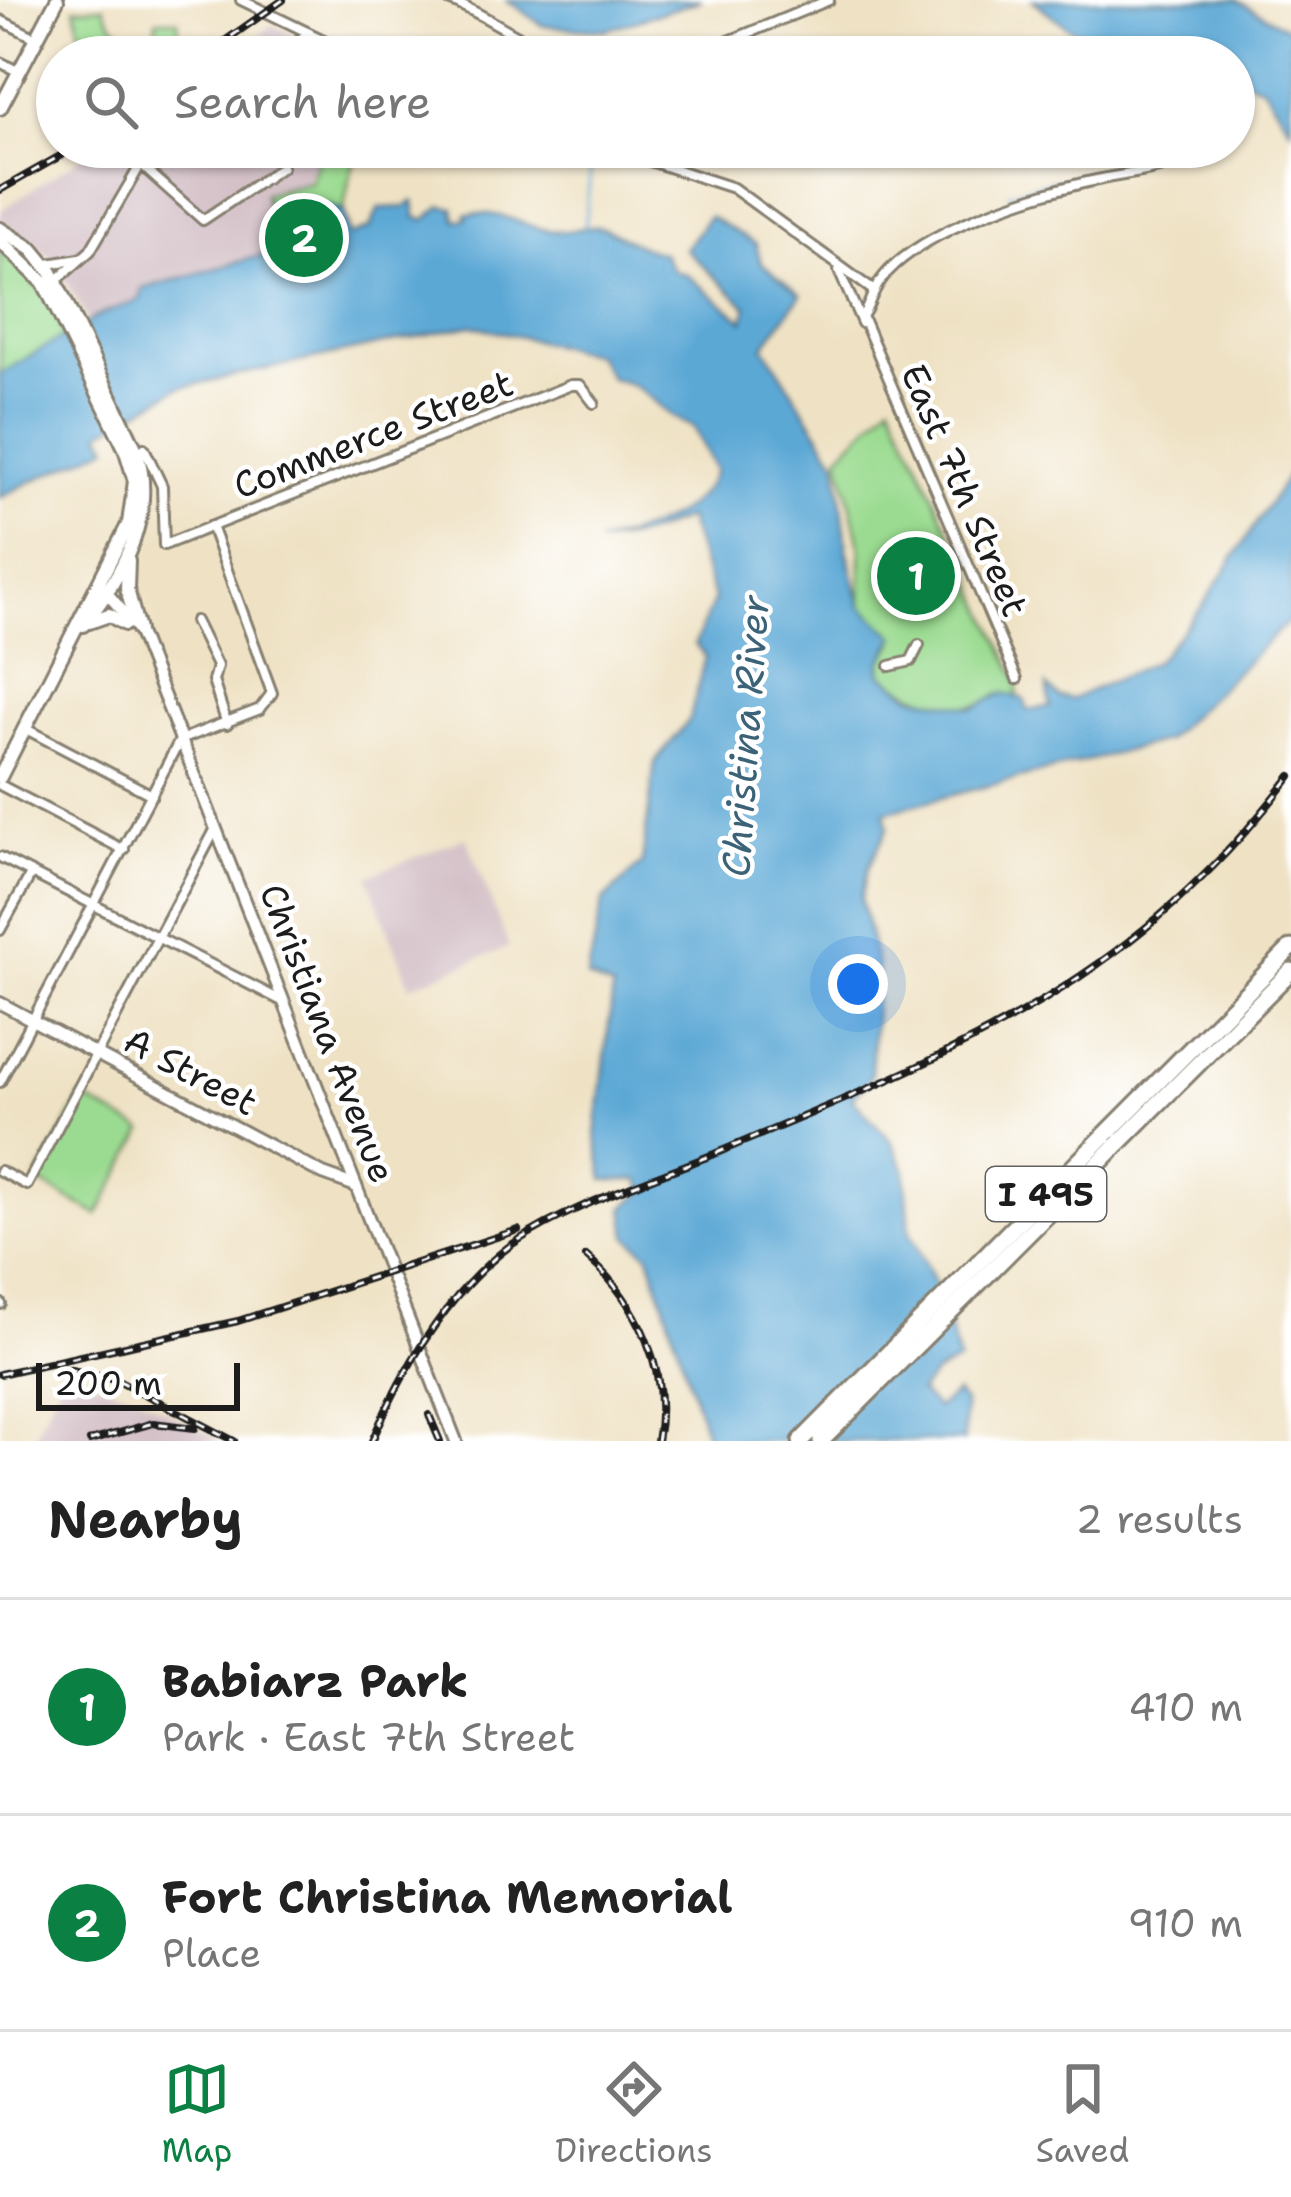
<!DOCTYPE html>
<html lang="en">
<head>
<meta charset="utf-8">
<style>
	:root { --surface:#fff; --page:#f6f6f6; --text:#222; --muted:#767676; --line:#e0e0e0; --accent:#0b8043 }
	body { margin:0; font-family:"Shantell Sans",sans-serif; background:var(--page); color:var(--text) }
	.scale { position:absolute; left:36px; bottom:30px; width:204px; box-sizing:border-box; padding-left:12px; border:6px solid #1c1c1c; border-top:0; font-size:33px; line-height:42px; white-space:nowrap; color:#1c1c1c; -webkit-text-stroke:9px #fff; paint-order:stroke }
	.you { position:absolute; left:858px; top:984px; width:42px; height:42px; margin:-30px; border:9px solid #fff; border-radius:50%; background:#1a73e8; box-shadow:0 0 0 18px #1a73e833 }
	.badge { display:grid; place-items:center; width:78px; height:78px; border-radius:50%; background:var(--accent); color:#fff; font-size:39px; font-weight:700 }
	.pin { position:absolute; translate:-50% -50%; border:6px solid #fff; box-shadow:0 3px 12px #0006 }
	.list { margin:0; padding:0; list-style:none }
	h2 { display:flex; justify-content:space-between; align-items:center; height:156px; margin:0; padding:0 48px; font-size:51px }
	h2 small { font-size:39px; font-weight:400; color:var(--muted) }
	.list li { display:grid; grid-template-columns:78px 1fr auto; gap:36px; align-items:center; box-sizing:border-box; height:216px; padding:0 48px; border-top:3px solid var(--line) }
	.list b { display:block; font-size:45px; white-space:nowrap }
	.list p { margin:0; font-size:39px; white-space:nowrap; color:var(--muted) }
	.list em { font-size:39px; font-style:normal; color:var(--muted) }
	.icon { flex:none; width:66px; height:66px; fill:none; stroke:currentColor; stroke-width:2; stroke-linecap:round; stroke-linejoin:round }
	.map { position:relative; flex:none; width:1291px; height:1441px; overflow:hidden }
	.search { position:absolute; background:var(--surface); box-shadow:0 3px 9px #0004; left:36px; right:36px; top:36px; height:132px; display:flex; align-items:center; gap:30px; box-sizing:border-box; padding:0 42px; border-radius:66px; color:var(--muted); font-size:45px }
	.sheet { height:588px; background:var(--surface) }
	nav { display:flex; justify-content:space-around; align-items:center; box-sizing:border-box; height:168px; border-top:3px solid var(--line); background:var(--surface); font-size:33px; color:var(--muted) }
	nav a { display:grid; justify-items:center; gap:6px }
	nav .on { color:var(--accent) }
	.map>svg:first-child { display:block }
</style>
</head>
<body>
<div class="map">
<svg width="1291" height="1441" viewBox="0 0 1291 1441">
	<rect width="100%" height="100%" fill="#fff"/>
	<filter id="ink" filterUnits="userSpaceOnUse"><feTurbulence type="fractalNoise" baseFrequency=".00833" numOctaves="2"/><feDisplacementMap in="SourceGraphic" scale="24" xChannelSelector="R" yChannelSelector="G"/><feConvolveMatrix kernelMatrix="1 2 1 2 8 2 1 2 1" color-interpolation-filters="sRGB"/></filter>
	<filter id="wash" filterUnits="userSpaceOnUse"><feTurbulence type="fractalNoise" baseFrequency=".004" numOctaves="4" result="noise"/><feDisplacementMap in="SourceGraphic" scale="48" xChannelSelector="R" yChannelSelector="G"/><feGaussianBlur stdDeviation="2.7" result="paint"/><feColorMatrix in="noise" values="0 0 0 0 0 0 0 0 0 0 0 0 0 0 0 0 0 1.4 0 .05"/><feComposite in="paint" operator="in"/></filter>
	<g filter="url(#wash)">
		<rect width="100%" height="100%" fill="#efe2c4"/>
		<g fill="#d2bec5">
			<path d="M273,25L343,57H228Z"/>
			<path d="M96,147H321L279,257L131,302L88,322L54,259L0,221V211Z"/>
			<path d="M466,837L509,947L410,986L368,876Z"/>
			<path d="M84,1379L139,1396L221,1441H32L59,1383Z"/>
		</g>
		<g fill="#9bdb91" stroke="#5c7c56" stroke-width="3">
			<path d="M104,6C112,34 130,36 156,34V20H178L180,51L172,57H86L75,8Z"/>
			<path d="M321,147H357L343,211L321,205L312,247L278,250L264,194L311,182Z"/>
			<path d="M0,248L46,295L66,335L0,379Z"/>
			<path d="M891,402L1017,679L1018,699L999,694C964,722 913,698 881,673V662L895,643L890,630L875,623L861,605V548L839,456Z"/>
			<path d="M81,1097L144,1131L98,1215L36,1181Z"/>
		</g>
		<g fill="#5ca8d5" stroke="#3c6278" stroke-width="3">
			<path d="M507,0H702L606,30L543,26Z"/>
			<path d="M1033,0H1236L1291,30V129L1262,86L1234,76V57C1140,57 1108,63 1033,0Z"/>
			<path d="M414,201L416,217L425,220L441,206L454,208L456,220L466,219V214C509,209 532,234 566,231C578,230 590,224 602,228C624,236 640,249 663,253L674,271L686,274L744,321L747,307L685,249L709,216L756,244L761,263L801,295L764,346L837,462L847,549L861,605L896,637L881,662V673L912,696L973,708L1004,693L1024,699L1028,710L1050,707L1047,686L1059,697L1072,699L1156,661L1201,608L1291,470V619L1165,741L885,812L888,828L868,868L861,899L877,966L871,1077L852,1098L893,1143L905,1170L910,1232L938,1290L959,1361L936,1373L919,1392L937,1408L956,1393L964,1402V1441H708L649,1255L628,1236L624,1208L644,1192L640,1180H604L596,1134L613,989L587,978L603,901L642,863L655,762L690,719L705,656L695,644L714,599L687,518L642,536L597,544C640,532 696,517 715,471L693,427C657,414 651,385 611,379L596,355L471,325L178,388L101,432L109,446C72,466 37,476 0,498V374L98,316L140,299L142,289L260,256L278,258V250L312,247L321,204L343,211L349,236L370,228L379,208L405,207Z"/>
		</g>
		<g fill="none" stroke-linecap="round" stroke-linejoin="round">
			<g stroke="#5ca8d5" stroke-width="3">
				<path d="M1074,176L1120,166L1119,147"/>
				<path d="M1008,194L1057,179"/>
				<path d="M585,226L591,164"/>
			</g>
		</g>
	</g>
	<g filter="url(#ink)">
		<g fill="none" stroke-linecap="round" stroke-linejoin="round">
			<g stroke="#867f70" stroke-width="14">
				<g id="street">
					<path d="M241,0L359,57"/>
					<path d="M448,0C497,18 518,45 573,57"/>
					<path d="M0,20L36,38"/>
					<path d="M275,57L309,33"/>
					<path d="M671,57L702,52L829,0"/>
					<path d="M0,62L19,72"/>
					<path d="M607,147L733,188L874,291"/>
					<path d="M130,155L203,220L282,167"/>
					<path d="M48,264L80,259"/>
					<path d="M839,271L862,323"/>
					<path d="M56,281L90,251L151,147"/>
					<path d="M144,448L162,486L164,545L571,385H580L594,403"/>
					<path d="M195,621L217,666L213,681L227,724"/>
					<path d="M890,666L911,661L919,645"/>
					<path d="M1017,679L862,316C869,307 869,301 874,292C900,234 1043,190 1102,179C1135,172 1171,171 1197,149"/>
					<path d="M26,729L152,795"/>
					<path d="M0,785L124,850"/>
					<path d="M0,857L282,1001"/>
					<path d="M0,930L31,874"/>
					<path d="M0,1082L180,740L260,709L272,693L211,526"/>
					<path d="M0,1171L27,1185L215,830"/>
					<path d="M0,1303L1,1304"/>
				</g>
			</g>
			<g stroke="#867f70" stroke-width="16">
				<g id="secondary">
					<path d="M103,588L138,630L456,1441"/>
					<path d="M0,1003L323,1174L356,1186"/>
				</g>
			</g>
			<g stroke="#867f70" stroke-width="18">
				<g id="primary">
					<path d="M0,108L57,0"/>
					<path d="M0,229L32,249L51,272L135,448C158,512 123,575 83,625"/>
					<path d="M0,241L44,283L125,448L135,481L129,523L0,777"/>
					<path d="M128,561L127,589L138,630"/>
					<path d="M89,622L109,615L125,624"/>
				</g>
			</g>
			<g stroke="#867f70" stroke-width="21">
				<g id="highway">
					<path d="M801,1441L1291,948"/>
					<path d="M821,1441L1291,971"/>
				</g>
			</g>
			<use href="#street" stroke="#fff" stroke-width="8"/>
			<use href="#secondary" stroke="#fff" stroke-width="10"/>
			<use href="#primary" stroke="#fff" stroke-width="12"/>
			<use href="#highway" stroke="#fff" stroke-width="15"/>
			<g stroke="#1c1c1c" stroke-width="8">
				<g id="rail">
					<path d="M202,57L283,0"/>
					<path d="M0,190L76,147"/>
					<path d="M586,1256C638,1301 671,1372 657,1441"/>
					<path d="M66,1369L116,1379L234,1441"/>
					<path d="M0,1374L238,1321L518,1230"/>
					<path d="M429,1415L440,1441"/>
					<path d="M90,1441L153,1423L195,1428"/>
					<path d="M372,1441C403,1368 447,1293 511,1245C572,1204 651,1180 719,1152C955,1053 1130,987 1291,776"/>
				</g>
			</g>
			<use href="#rail" stroke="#fff" stroke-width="3" stroke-dasharray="9" stroke-linecap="butt"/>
		</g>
	</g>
	<g text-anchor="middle" stroke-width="9" stroke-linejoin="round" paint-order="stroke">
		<rect fill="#fff" stroke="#606060" stroke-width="3" x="986" y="1167" width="120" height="54" rx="9"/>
		<g font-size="33" font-weight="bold" fill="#1c1c1c">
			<text x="1046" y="1206">I 495</text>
		</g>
		<g font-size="36" fill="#1c1c1c" stroke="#fff">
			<text transform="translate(373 434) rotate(-21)" y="13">Commerce Street</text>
			<text transform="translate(965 490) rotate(67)" y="13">East 7th Street</text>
			<text transform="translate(328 1033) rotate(69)" y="13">Christiana Avenue</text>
			<text transform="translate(191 1071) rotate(28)" y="13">A Street</text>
		</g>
		<g font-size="39" font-style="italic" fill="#3c6278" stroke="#fff">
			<text transform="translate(745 736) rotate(-86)" y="14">Christina River</text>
		</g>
	</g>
</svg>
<div class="scale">200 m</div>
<div class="you"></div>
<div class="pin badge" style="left:916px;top:576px">1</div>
<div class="pin badge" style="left:304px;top:238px">2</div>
<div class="search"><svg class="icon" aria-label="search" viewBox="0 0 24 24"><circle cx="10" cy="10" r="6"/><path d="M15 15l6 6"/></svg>Search here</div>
</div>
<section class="sheet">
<h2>Nearby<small>2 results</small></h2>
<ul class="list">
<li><span class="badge">1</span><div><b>Babiarz Park</b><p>Park · East 7th Street</p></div><em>410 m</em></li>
<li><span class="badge">2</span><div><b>Fort Christina Memorial</b><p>Place</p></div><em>910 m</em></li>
</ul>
</section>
<nav>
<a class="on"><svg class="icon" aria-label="map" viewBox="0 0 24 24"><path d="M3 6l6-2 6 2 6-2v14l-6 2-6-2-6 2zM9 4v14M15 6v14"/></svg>Map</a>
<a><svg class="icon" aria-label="directions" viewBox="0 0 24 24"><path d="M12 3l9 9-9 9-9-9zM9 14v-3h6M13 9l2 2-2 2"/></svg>Directions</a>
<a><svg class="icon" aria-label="saved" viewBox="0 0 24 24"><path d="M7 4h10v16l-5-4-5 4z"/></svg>Saved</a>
</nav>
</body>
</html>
